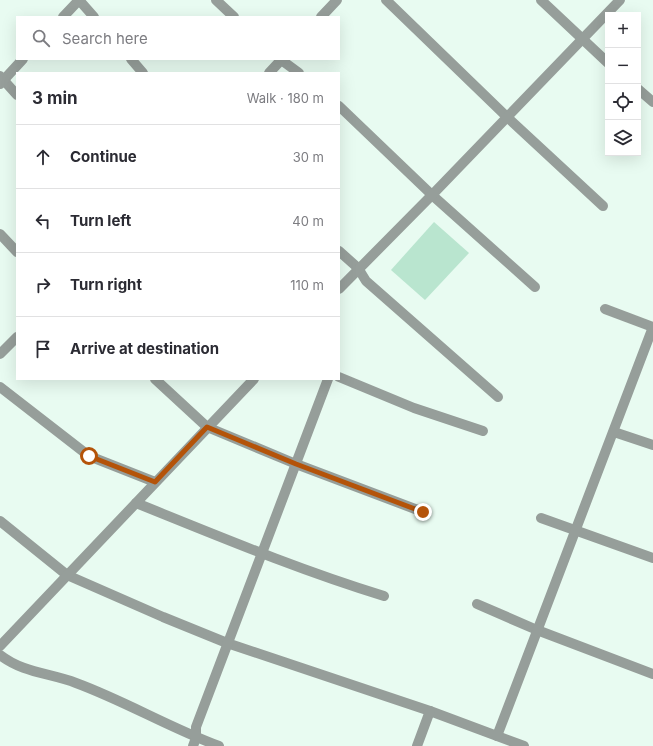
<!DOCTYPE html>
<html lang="en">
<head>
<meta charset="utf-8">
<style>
	:root { --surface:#fff; --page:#f7f7f7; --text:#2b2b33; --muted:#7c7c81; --line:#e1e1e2 }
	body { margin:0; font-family:Inter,sans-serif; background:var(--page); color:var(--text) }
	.controls { position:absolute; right:12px; top:12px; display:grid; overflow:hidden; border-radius:0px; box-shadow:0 4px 16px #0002 }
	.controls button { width:36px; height:36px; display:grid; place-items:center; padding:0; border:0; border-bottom:1px solid var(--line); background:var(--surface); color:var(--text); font:20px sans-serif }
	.stop { position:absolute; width:12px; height:12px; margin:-9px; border:3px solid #b45309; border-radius:50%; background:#fff }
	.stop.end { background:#b45309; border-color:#fff; box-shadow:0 1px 4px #0008 }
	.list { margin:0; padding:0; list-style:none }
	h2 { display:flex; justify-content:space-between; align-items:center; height:52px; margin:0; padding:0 16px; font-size:17px }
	h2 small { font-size:13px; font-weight:400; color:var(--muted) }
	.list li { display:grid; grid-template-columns:26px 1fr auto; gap:12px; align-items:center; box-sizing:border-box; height:64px; padding:0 16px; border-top:1px solid var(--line) }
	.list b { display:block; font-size:15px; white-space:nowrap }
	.list em { font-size:13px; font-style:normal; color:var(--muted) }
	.icon { flex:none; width:22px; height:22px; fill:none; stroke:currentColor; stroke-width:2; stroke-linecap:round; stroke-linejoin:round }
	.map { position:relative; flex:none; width:653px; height:746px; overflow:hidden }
	.search { position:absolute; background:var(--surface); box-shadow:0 4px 16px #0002; left:16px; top:16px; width:324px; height:44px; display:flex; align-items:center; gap:10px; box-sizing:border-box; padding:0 14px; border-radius:0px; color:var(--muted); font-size:15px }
	.panel { position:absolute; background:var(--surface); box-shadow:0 4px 16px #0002; left:16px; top:72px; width:324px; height:308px; border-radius:0px }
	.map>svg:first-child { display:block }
</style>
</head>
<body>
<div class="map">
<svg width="653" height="746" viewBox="0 0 653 746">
	<rect width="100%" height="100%" fill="#e8fbf1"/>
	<path fill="#b9e5cf" d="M434,222L469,253L425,300L391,270Z"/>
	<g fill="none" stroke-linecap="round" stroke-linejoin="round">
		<g stroke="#969e9a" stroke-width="10">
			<path d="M79,0L94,17"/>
			<path d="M216,0L234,17"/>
			<path d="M386,0L507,117L603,206"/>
			<path d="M541,0L608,63"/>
			<path d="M63,17L79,0"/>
			<path d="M321,17L337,0"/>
			<path d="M131,59L143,73"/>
			<path d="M280,59L299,73"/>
			<path d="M269,73L282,59"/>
			<path d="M0,76L17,95"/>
			<path d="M0,84L23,59"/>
			<path d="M638,89L653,102"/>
			<path d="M339,106L432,195L535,287"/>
			<path d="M0,234L17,252"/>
			<path d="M339,251L358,268L366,281L498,397"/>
			<path d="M339,289L432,195L620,0"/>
			<path d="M605,309L653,327"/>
			<path d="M0,354L17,337"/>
			<path d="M339,377L414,408L483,431"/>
			<path d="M155,379L207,427L296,464L423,512"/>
			<path d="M0,387L89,456L155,482"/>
			<path d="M614,432L653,445"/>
			<path d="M136,503C218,536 299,570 384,596"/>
			<path d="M541,518L653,558"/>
			<path d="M0,521L67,575L163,617L227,643L430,711L524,746"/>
			<path d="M477,604L537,630L653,674"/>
			<path d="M0,646L254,379"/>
			<path d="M0,655C23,673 50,673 76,683C125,701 170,728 219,746"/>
			<path d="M497,736L653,327"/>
			<path d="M193,746L196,738V727L328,379"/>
			<path d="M417,746L430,711"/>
		</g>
	</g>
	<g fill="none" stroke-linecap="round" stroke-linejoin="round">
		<path stroke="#b45309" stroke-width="5" d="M89,456L155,482L207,427L296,464L423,512"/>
	</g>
</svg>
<div class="controls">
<button>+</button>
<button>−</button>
<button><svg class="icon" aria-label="locate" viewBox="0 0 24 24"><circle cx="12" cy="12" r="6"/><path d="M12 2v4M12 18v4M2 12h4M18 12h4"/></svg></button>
<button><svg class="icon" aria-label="layers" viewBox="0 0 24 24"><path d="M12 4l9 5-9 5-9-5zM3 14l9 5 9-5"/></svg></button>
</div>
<div class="stop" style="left:89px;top:456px"></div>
<div class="stop end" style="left:423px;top:512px"></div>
<div class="search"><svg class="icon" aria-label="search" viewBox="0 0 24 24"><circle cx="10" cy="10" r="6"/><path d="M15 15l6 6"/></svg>Search here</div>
<section class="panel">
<h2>3 min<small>Walk · 180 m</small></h2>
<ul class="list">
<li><svg class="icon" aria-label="ahead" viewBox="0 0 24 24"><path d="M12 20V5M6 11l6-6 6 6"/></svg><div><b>Continue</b></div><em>30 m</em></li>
<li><svg class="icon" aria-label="left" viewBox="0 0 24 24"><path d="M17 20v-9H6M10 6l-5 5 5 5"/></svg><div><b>Turn left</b></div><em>40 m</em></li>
<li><svg class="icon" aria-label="right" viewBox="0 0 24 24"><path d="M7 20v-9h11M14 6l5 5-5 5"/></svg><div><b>Turn right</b></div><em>110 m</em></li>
<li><svg class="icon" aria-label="arrive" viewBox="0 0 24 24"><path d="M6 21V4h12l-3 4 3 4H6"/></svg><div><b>Arrive at destination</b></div></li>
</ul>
</section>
</div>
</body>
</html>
